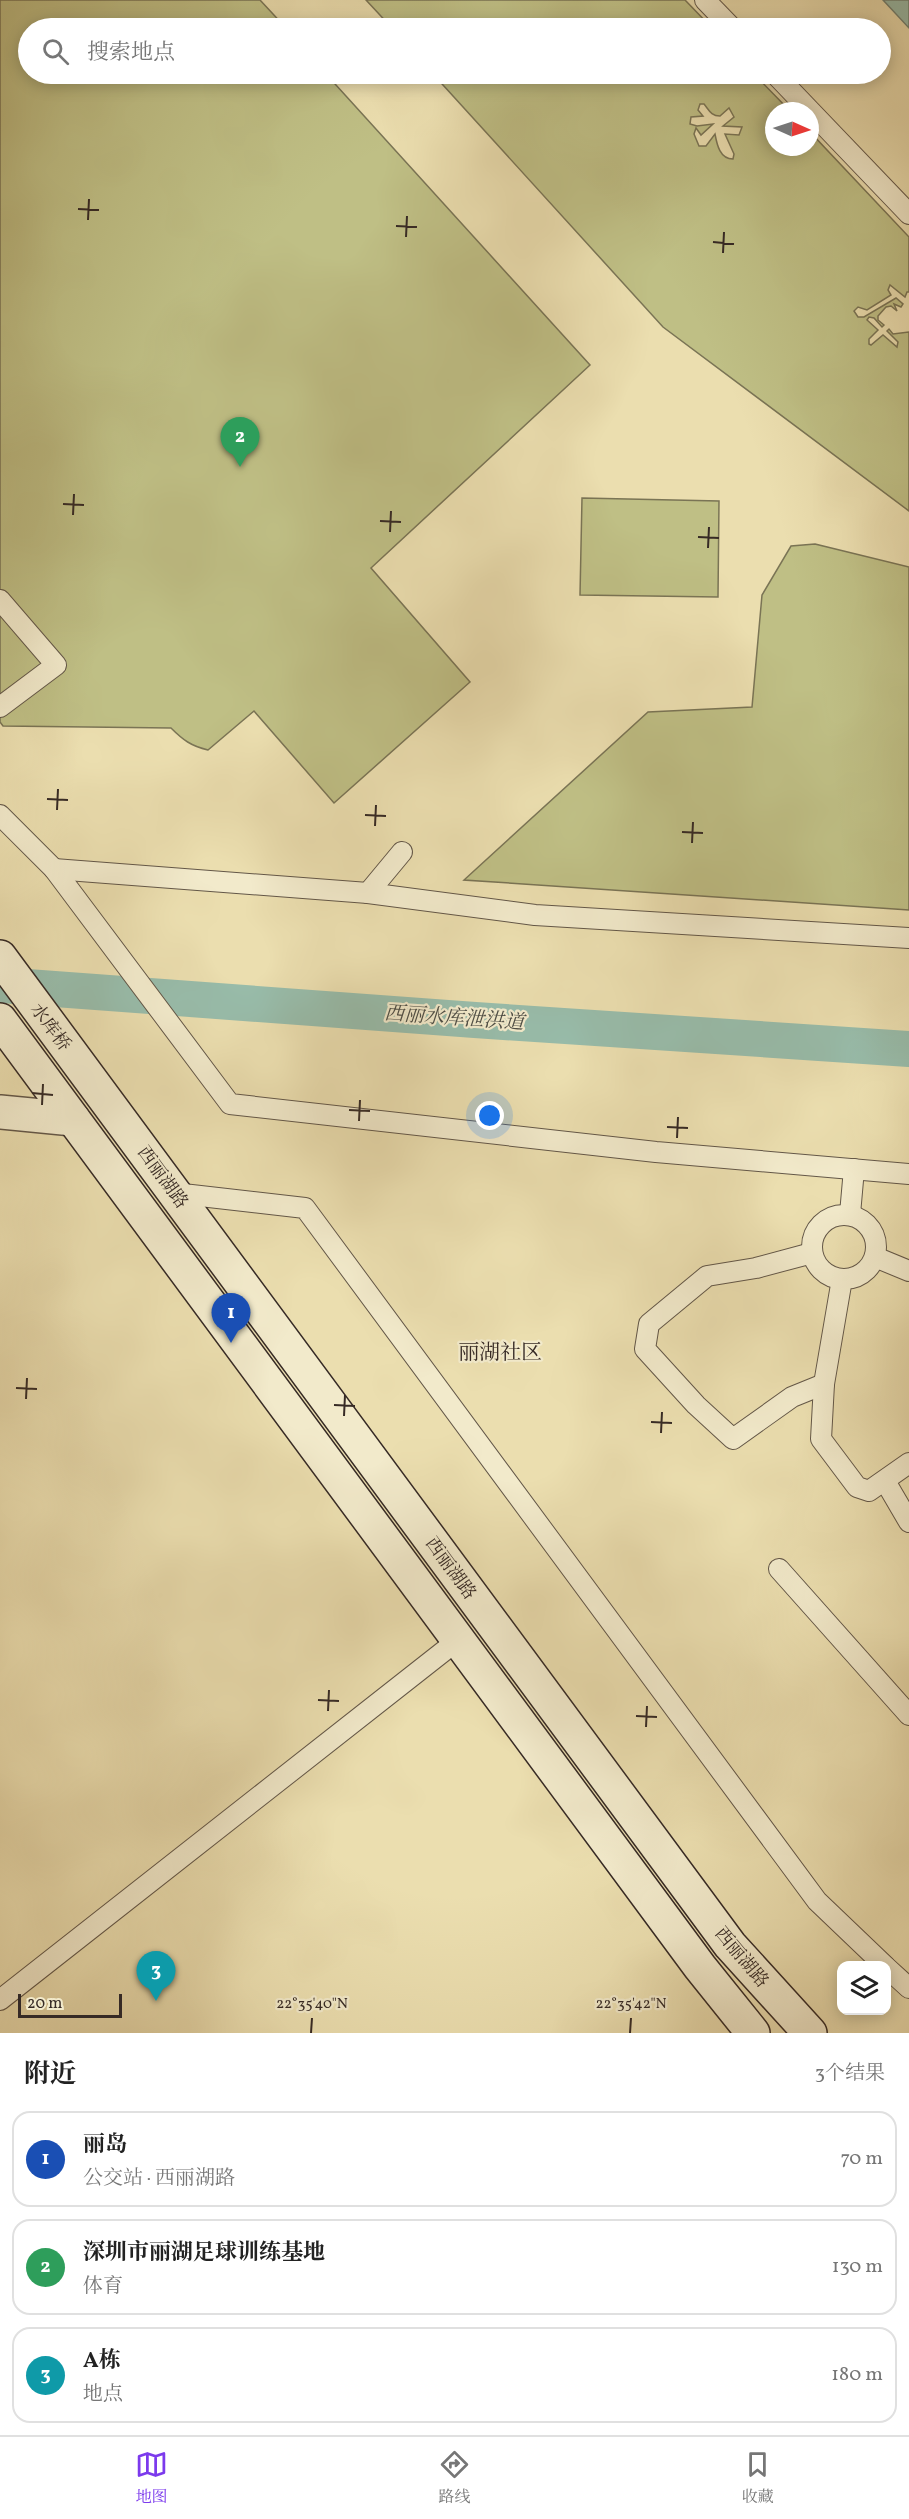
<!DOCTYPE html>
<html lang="zh">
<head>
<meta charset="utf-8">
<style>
	:root { --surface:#fff; --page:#f6f6f6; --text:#222; --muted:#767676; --line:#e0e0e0; --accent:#7c3aed }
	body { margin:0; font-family:Vollkorn,"Noto Serif SC",serif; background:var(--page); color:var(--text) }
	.controls { position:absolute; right:18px; bottom:18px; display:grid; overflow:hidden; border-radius:12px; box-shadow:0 3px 15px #0003 }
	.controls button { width:54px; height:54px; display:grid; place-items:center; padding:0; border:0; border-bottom:2px solid var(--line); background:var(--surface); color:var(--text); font:30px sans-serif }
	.compass { position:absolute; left:765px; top:102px; width:54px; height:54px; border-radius:50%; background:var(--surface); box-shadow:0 3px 15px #0003; rotate:93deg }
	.scale { position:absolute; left:18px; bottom:15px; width:104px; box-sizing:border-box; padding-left:6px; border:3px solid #362a25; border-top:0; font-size:16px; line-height:21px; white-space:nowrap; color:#362a25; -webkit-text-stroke:4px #f2eacb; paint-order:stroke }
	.you { position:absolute; left:490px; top:1116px; width:21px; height:21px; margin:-15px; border:4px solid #fff; border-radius:50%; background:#1a73e8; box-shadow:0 0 0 9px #1a73e833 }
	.badge { display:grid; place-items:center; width:39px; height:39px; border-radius:50%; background:var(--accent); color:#fff; font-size:20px; font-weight:700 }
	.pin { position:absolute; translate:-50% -50px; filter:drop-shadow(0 2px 3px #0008) }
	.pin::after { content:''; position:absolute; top:32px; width:21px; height:18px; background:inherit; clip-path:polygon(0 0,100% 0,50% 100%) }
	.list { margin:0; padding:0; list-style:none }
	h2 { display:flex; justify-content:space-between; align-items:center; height:78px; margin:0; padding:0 24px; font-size:26px }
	h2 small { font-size:20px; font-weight:400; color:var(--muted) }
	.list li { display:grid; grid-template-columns:39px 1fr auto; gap:18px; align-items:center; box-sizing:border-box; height:96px; margin:0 12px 12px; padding:0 12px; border:2px solid var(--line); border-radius:18px }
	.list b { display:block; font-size:22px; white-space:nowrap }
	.list p { margin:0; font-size:20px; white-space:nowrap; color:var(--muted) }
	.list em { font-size:20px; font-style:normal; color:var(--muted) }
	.icon { flex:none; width:33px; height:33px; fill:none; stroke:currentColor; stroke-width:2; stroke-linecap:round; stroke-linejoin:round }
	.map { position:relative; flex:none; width:909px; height:2033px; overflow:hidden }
	.search { position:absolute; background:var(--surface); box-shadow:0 3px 15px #0003; left:18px; right:18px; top:18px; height:66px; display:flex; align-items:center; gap:15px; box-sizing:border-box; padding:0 21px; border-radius:33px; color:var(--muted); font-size:22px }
	.sheet { height:402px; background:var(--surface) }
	nav { display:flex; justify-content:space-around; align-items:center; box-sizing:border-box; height:84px; border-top:2px solid var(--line); background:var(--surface); font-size:16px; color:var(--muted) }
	nav a { display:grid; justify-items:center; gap:3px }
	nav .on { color:var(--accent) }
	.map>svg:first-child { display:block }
</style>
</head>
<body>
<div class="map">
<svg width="909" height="2033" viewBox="0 0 909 2033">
	<rect width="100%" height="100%" fill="#ebdeaf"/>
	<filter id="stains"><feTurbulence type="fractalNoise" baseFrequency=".00333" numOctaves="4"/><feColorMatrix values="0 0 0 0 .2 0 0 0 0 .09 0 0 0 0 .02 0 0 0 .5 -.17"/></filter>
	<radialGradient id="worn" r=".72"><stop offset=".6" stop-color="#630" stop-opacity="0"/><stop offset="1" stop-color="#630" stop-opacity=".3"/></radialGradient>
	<g fill="#bfbf85" stroke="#7a7455" stroke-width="1.5" fill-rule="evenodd">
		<path d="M0,0H260L286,28H28V74H326L590,365L371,568L470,682L334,803L254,711L208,750C191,746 183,740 171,728L3,726L0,722Z"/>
		<path d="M366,0H685L712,28H392Z"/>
		<path d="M433,74H754L790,111H774V147H810V132L909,237V292H907L905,297L890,285L888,290L891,295L867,310L858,307L854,311L858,317H864L896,298L903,304L901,307L894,304L897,311L891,306L886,307L878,316V320L884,325L882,327L874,318L869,317L867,320L878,330L869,339V344L871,345L883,335L897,347L898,342L887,331L889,329L893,334L909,332V511L663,327ZM700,104H704C709,110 711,116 720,116L729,108L734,117L723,126L742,127L739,135L725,134L734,154L733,159C720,159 717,145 715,134L706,146H699L694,134L696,128L701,135L713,124L697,126L690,124L691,117L703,116L698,110Z"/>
		<path d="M582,498L719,501L718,597L580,595Z"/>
		<path d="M815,544L909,567V910L464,880L648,712L752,707L762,595L791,546Z"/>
	</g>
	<path fill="#98bcaa" stroke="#718275" stroke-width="1.5" d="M883,0H909V28Z"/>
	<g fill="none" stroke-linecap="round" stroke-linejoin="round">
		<path stroke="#98bcaa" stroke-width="36" d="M0,985L475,1020L909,1049"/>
		<g stroke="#635748" stroke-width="22">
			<g id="service">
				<path d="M705,0L732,28"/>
				<path d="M775,74L909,214"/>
				<path d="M0,600L56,665L0,707"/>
				<path d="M0,815L54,869L230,1104L656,1152L909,1174"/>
				<path d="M54,869L368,893L535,915L909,938"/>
				<path d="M368,893L402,852"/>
				<path d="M174,1193L305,1208L817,1901L885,1966"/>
				<path d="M850,1214L854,1169"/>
				<circle cx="844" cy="1247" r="32"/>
				<path d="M812,1253L756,1268L707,1276L649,1324L645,1349L696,1405L733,1439L792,1397L824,1384"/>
				<path d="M875,1257L909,1271"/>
				<path d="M842,1279L824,1384L821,1439L857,1487L869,1491L909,1463"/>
				<path d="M885,1481L909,1522"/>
				<path d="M779,1569L909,1715"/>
				<path d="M886,1967L909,1988"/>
				<path d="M0,2000L458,1640"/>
			</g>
		</g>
		<g stroke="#635748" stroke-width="36">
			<path id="minor" d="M0,1112L73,1119"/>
		</g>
		<g stroke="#362a25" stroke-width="36">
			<g id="secondary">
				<path d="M0,957L730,1945L810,2033"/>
				<path d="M0,1020L700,1967L753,2033"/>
			</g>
		</g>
		<use href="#service" stroke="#f2eacb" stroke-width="20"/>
		<use href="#minor" stroke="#f2eacb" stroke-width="33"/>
		<use href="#secondary" stroke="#f2eacb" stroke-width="33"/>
	</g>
	<path fill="none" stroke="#362a25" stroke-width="2" d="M78,209L99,210M88,220L89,199M396,226L417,227M406,237L407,216M713,242L734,244M723,253L724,232M63,504L84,505M73,515L74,494M380,521L401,522M390,532L391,511M698,537L719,538M708,548L709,527M47,799L68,800M57,810L58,789M365,815L386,816M375,826L376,805M682,832L703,833M692,843L693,822M32,1093L53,1095M42,1105L43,1084M349,1110L370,1111M359,1121L360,1100M667,1127L688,1128M677,1138L678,1117M16,1388L37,1389M26,1399L27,1378M334,1405L355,1406M344,1416L345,1395M651,1422L672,1423M661,1433L662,1412M318,1700L339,1701M328,1711L329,1690M636,1716L657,1717M646,1727L647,1706M311,2033L312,2018M630,2033L631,2018"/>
	<g text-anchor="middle" stroke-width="4.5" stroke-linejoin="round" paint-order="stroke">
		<g font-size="18" fill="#362a25" stroke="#f2eacb">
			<text transform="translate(51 1027) rotate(53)" y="6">水库桥</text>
			<text transform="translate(163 1177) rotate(54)" y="6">西丽湖路</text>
			<text transform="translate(451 1568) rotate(54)" y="6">西丽湖路</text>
			<text transform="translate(742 1957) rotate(50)" y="6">西丽湖路</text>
		</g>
		<g font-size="20" font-style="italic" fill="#4e4e46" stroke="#f2eacb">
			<text transform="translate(454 1017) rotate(4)" y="7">西丽水库泄洪道</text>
		</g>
		<g font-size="21" fill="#362a25" stroke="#f2eacb">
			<text x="500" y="1359">丽湖社区</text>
		</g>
	</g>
	<g font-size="15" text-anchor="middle" fill="#362a25" stroke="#f2eacb" stroke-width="4.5" stroke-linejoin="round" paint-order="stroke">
		<text x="312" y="2008">22°35'40"N</text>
		<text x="631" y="2008">22°35'42"N</text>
	</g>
	<rect width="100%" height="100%" filter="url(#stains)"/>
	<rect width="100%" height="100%" fill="url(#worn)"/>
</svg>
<div class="controls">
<button><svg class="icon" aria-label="layers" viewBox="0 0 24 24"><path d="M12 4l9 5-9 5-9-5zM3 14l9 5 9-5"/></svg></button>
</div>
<svg class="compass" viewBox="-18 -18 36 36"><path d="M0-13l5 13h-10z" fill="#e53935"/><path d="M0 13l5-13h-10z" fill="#767676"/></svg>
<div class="scale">20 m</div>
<div class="you"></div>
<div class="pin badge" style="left:231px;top:1343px;background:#1a4fb4">1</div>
<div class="pin badge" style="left:240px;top:467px;background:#2e9e5b">2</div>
<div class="pin badge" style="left:156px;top:2001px;background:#0f9aa8">3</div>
<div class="search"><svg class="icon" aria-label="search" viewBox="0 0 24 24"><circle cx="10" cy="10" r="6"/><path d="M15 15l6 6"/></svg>搜索地点</div>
</div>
<section class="sheet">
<h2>附近<small>3个结果</small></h2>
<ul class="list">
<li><span class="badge" style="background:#1a4fb4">1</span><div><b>丽岛</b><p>公交站 · 西丽湖路</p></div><em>70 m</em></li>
<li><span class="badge" style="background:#2e9e5b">2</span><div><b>深圳市丽湖足球训练基地</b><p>体育</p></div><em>130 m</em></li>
<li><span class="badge" style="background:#0f9aa8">3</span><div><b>A栋</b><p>地点</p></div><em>180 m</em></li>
</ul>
</section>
<nav>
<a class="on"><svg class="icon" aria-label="map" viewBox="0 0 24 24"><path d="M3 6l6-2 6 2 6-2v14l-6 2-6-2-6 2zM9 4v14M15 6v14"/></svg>地图</a>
<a><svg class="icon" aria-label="directions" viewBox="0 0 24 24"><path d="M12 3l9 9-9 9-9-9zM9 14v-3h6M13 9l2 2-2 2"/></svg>路线</a>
<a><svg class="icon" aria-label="saved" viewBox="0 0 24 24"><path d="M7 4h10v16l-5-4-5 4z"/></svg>收藏</a>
</nav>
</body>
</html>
